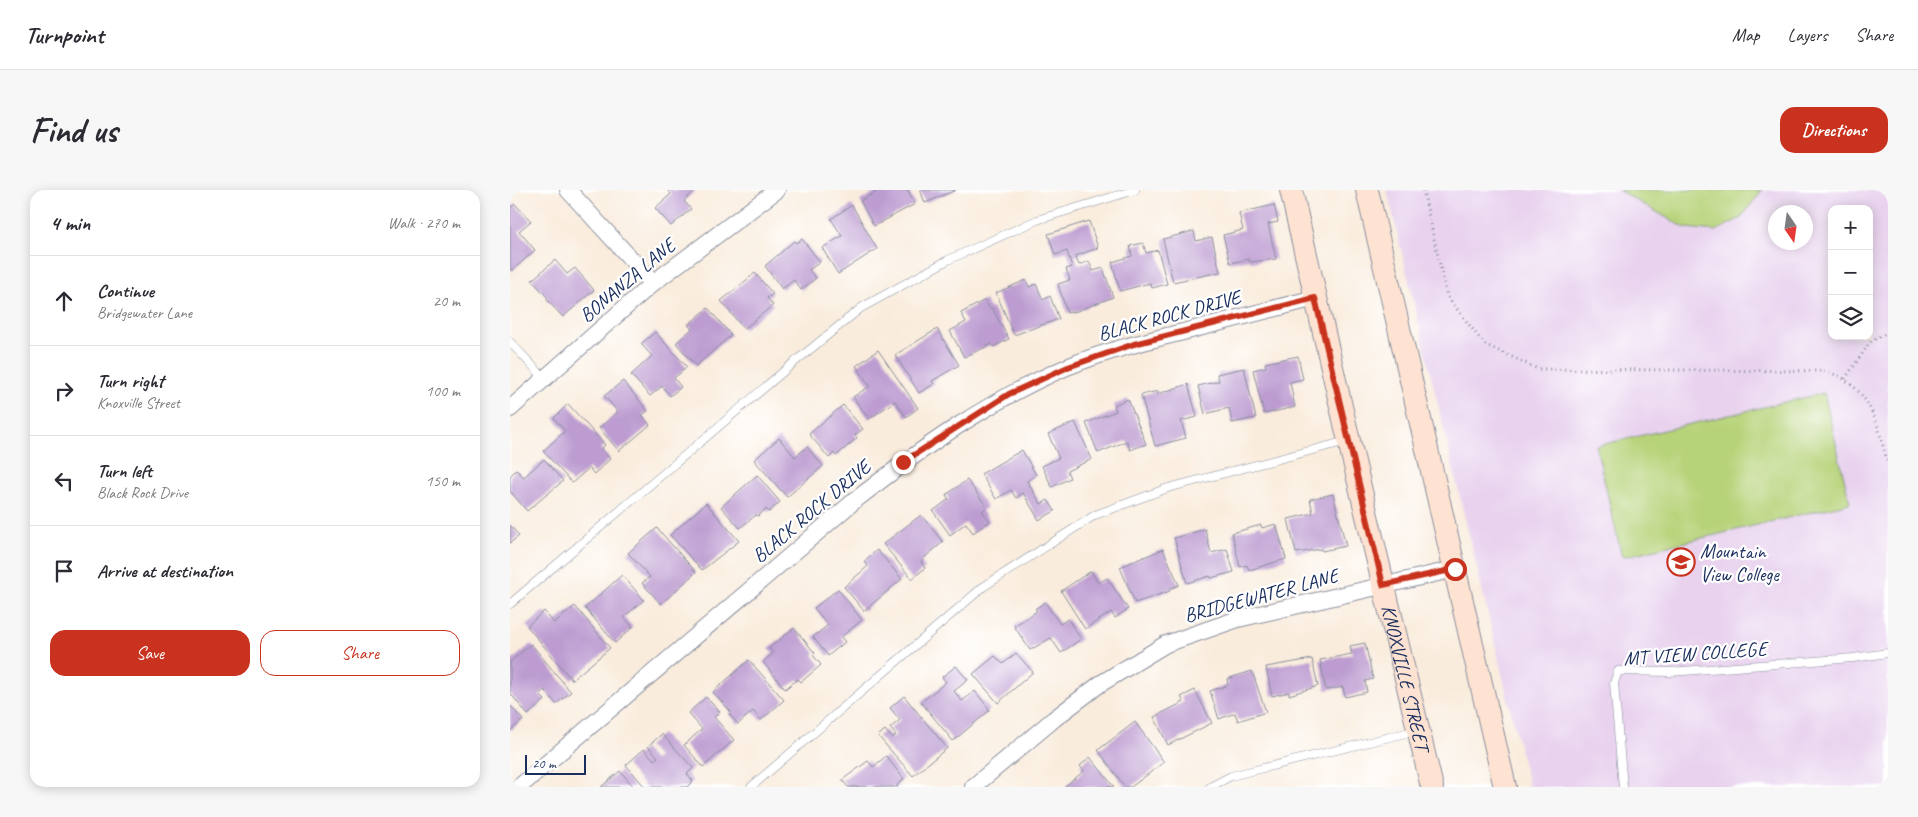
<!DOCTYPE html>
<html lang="en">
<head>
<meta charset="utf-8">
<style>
	:root { --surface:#fff; --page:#f7f7f7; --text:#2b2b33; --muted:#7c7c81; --line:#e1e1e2; --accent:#c8321e }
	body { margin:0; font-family:Caveat,sans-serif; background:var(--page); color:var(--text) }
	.controls { position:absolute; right:15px; top:15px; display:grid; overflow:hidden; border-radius:10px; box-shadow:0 2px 12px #0003 }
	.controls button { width:45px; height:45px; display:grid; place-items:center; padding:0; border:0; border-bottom:1px solid var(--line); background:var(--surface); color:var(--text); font:25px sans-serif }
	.compass { position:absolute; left:1258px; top:15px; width:45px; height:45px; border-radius:50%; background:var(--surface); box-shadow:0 2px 12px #0003; rotate:167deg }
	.scale { position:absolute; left:15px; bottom:12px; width:61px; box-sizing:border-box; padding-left:5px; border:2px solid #1b2f5e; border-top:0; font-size:14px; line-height:18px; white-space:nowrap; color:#1b2f5e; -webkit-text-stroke:4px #fff; paint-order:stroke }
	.stop { position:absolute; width:15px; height:15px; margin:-11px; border:4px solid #c8321e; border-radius:50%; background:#fff }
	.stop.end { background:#c8321e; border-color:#fff; box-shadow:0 1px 5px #0008 }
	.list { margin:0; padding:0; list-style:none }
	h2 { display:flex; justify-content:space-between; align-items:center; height:65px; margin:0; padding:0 20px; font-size:21px }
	h2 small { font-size:16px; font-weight:400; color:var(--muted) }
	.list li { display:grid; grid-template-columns:32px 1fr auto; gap:15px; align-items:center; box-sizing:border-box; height:90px; padding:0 20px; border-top:1px solid var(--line) }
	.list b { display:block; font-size:19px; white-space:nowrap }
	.list p { margin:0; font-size:16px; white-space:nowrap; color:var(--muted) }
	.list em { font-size:16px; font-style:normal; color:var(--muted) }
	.actions { display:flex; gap:10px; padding:15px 20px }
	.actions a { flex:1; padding:11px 0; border:1px solid var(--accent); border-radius:15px; text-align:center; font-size:18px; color:var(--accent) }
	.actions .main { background:var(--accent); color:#fff }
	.icon { flex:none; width:28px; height:28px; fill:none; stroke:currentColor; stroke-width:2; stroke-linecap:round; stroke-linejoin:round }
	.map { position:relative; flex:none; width:1378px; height:597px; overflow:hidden; border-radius:15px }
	header { display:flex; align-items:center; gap:30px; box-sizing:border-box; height:70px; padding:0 25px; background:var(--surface); border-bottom:1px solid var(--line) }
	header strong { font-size:24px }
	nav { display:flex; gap:28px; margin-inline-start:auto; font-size:18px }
	.intro { display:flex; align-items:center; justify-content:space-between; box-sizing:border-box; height:120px; padding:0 30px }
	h1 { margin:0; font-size:35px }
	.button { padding:12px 22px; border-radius:15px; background:var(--accent); color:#fff; font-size:18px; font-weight:700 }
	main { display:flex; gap:30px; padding:0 30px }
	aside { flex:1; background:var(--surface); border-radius:15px; box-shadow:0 2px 12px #0003 }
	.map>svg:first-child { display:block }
</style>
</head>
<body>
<header>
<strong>Turnpoint</strong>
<nav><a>Map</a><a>Layers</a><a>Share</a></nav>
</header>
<div class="intro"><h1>Find us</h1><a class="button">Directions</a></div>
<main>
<aside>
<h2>4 min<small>Walk · 270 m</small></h2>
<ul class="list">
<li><svg class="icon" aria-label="ahead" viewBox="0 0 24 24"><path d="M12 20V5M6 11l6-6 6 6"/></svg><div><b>Continue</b><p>Bridgewater Lane</p></div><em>20 m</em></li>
<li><svg class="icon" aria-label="right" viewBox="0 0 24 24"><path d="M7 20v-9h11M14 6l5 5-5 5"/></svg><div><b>Turn right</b><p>Knoxville Street</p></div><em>100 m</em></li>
<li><svg class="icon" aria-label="left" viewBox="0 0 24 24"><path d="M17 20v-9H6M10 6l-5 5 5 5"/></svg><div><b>Turn left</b><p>Black Rock Drive</p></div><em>150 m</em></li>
<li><svg class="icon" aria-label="arrive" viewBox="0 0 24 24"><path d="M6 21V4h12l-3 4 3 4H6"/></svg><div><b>Arrive at destination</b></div></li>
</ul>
<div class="actions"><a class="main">Save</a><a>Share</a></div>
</aside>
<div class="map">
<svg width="1378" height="597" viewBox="0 0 1378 597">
	<rect width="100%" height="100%" fill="#fff"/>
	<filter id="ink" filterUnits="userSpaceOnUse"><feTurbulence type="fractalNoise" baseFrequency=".02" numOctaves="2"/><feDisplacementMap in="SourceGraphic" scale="10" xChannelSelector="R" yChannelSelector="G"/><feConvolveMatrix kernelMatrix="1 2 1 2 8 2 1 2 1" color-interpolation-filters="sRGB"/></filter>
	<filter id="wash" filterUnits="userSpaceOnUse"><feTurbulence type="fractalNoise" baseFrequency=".0096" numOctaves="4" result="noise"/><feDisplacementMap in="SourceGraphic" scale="20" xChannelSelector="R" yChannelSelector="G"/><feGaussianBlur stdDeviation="1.12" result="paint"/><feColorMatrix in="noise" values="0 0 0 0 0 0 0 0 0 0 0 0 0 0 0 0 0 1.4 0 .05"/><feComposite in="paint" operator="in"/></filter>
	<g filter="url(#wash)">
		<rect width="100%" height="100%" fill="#f9ecdc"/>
		<path fill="#e8d2ee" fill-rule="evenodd" d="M877,0H1378V597H1019ZM1322,19H1359V146H1322ZM1266,22H1296V52H1266Z"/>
		<g fill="#b7d379" stroke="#69816c">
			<path d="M1108,0H1252L1231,28L1206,41L1175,38Z"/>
			<path d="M1314,203L1340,313L1112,367L1086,256Z"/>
		</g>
		<g id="blocks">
			<g fill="#bd9dd1">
				<path d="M157,0H186L174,11L181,19L161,36L145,18L161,4Z"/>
				<path d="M370,0H398L405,14L364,36L350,11Z"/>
				<path d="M410,0H446L415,13Z"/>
				<path d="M5,14L21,31L9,41L25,60L2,81L0,78V18Z"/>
				<path d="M342,15L367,59L328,84L312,58L332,46L321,29Z"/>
				<path d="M764,15L768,32L758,34L766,69L740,72L739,69L720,73L713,45L733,40L729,23Z"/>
				<path d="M579,31L588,58L565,66L569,75L579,71L583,81L593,78L603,107L567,121L557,123L548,94L560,90L556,79L562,77L557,61L545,65L538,44Z"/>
				<path d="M684,41L686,51L702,47L710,82L663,92L653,49Z"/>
				<path d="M292,49L310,72L299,80L306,88L291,100L284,90L272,99L255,76L284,51L286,53Z"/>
				<path d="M633,53L636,63L648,60L657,94L642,98L640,93L610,101L602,72L622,66L620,56Z"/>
				<path d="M45,70L57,84L65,78L84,100L53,127L36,109L38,108L22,90Z"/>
				<path d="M245,83L263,104L257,108L263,115L234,139L211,111Z"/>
				<path d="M516,90L519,97L526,94L533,110L540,106L549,129L504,145L486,103Z"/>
				<path d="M475,110L480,119L482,118L499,149L483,157L482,154L454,167L440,141L456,132L451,123Z"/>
				<path d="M198,118L221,145L186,176L166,153L182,139L178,135Z"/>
				<path d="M427,139L449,175L422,191L424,194L409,203L385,165Z"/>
				<path d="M145,142L177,177L164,188L171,197L160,206L152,196L140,206L121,185L142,166L131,154Z"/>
				<path d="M368,160L408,218L396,227L385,211L359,229L343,207L360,196L346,176Z"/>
				<path d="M788,166L793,189L780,192L785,217L754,224L743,180L756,177L755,173Z"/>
				<path d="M734,178L746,228L722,233L719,218L695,224L688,196L709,191L707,184Z"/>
				<path d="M113,191L138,221L132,225L140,235L109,261L89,238L108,222L94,206Z"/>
				<path d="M678,194L687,227L671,231L676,248L645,256L631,205L648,201V204Z"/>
				<path d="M618,209L636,254L620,260L617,251L588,263L576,233L606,221L604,215Z"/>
				<path d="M58,214L95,255L91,259L100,269L84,284L79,278L62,293L33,261L55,241L44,228Z"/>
				<path d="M333,215L353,239L345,245L347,248L326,266L324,263L319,268L299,244Z"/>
				<path d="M565,232L582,269L557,281L560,288L542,297L532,276L549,268L538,244Z"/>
				<path d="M269,248L285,267L297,257L313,276L277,307L244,270Z"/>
				<path d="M512,260L526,285L517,291L531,314L538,310L545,321L529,330L513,303L506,308L501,300L486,309L471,284Z"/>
				<path d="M34,269L53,291L17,321L0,301V286L6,280L14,287Z"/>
				<path d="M247,285L270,312L259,322L256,319L248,326L246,325L230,338L211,317Z"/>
				<path d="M457,290L477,317L472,321L480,331L463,343L456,333L440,345L423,321L439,309L436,305Z"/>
				<path d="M823,304L836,356L812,361L811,359L786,363L778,329L803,323L800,309Z"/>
				<path d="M196,313L229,351L192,380L160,345Z"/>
				<path d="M411,325L433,352L415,367L411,372L415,378L402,389L373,354Z"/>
				<path d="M766,334L776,369L739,380L737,375L730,377L722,343L751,335L752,338Z"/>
				<path d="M0,335L9,346L0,353Z"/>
				<path d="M147,338L186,382L151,414L132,393L140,387L118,363Z"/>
				<path d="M695,339L701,363L717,359L724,382L701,388L700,386L677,393L664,348Z"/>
				<path d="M653,359L669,395L659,399L660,401L625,413L610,377Z"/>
				<path d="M367,360L392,389L354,421L334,397L358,376L354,371Z"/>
				<path d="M581,381L588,393L597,388L618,419L605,428L601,422L575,439L551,401Z"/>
				<path d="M112,385L134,410L114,427L123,437L105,453L75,418Z"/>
				<path d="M328,399L352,430L331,447L335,452L318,466L303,447L318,435L304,418Z"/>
				<path d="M535,412L550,434L558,429L571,449L551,463L541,448L520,460L504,436L527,421L525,419Z"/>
				<path d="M65,416L100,458L62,490L17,436L34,421L44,433Z"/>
				<path d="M284,438L305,463L303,465L311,475L291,492L288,489L275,499L253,472L263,463L259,458Z"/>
				<path d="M855,453L863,489L855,491L857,502L835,507L833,497L816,500L810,470L842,464L840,456Z"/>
				<path d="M21,454L61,502L46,514L35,500L29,504L35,510L18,525L0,503V472Z"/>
				<path d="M506,463L523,482L488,513L463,484L485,466L493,474Z"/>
				<path d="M802,469L808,496L779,505V502L762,506L756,477Z"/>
				<path d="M239,470L274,510L251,530L243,521L228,534L219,524L221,522L203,502Z"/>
				<path d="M446,476L458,490L444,501L452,511L465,501L480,520L443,551L411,512L436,492L432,487Z"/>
				<path d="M742,481L756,522L728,531L725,523L709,529L700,501L718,495L717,489Z"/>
				<path d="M685,500L702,533L658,555L644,527L674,512L671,507Z"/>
				<path d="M394,506L437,558L403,586L368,546L375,540L382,548L386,545L380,538L390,530L380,518Z"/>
				<path d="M196,507L210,522L204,527L224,550L193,577L174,555L192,539L178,523Z"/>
				<path d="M0,515L13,530L0,541Z"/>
				<path d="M625,532L654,572L621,597H615L588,560Z"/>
				<path d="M152,544L183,578L177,584L183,591L177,597H135L116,575L134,559L144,570L148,567L138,556Z"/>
				<path d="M376,566L394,589L387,595L388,597H338L332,590L358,571L363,577Z"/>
				<path d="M580,567L604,597H554L574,581L570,576Z"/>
				<path d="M110,581L124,597H91Z"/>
			</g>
		</g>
	</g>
	<g filter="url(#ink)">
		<use href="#blocks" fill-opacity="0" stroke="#8a8e9d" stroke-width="1"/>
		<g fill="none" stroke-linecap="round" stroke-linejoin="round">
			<g stroke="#8a8e9d" stroke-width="9">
				<g id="lane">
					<path d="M0,152L35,189"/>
					<path d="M0,414L281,175L351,118L438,70L527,30L625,0"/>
					<path d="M241,597L473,397L585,325L658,298L837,251"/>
					<path d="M700,597L721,586L908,540"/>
					<path d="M1113,597L1104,493L1108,481L1160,482L1343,468L1378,463"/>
				</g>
			</g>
			<g stroke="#8a8e9d" stroke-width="18">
				<g id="street">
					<path d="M58,0L143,93"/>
					<path d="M0,219L143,93L267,0"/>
					<path d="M9,597L343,312C409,260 479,210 557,177C595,161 636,151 677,141C719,130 762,119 805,108"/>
					<path d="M463,597L544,529L590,494L656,454L728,429L945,379"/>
				</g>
			</g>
			<g stroke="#8a8e9d" stroke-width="24">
				<g id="secondary">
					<path id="s1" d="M781,0L839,251L922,597"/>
					<path d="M857,0L995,597"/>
				</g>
			</g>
			<g stroke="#8a8e9d" stroke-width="3" stroke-dasharray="1 4" stroke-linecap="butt">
				<path d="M913,0L937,106L974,154L1028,179L1314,181C1321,184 1330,185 1335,190C1365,210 1369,242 1378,274"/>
				<path d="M1335,189L1361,151L1378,142"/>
			</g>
			<use href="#lane" stroke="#fff" stroke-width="8"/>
			<use href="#street" stroke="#fff" stroke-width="16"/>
			<use href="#secondary" stroke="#fee3d2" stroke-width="22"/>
		</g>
	</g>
	<g fill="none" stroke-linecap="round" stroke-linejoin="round" filter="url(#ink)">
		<path stroke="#c8321e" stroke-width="6" d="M393,272L499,204L558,177L624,154L805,108L873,395L945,379"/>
	</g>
	<defs>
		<g id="university-ring" transform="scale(1.4375)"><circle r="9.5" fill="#fff" stroke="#c8321e" stroke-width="1.5"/><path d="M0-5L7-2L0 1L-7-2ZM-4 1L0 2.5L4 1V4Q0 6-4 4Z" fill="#c8321e"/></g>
	</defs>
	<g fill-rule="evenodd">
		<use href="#university-ring" x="1171" y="372"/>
	</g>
	<g text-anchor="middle" stroke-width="4.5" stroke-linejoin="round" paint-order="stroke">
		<g font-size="20" fill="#1b2f5e" stroke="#fff">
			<text transform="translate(117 90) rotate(-40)" y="7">BONANZA LANE</text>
			<text transform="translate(659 125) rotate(-15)" y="7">BLACK ROCK DRIVE</text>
			<text transform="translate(301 321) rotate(-40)" y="7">BLACK ROCK DRIVE</text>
			<text transform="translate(751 405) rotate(-15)" y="7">BRIDGEWATER LANE</text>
			<text transform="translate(1185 463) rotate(-4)" y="7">MT VIEW COLLEGE</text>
			<text dy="7" stroke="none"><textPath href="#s1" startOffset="501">KNOXVILLE STREET</textPath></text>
		</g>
		<g font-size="20" fill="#1b2f5e" stroke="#fff" text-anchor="start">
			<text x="1190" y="368">Mountain<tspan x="1190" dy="23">View College</tspan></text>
		</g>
	</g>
</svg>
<div class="controls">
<button>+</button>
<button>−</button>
<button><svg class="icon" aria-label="layers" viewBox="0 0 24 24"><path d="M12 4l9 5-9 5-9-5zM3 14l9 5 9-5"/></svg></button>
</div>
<svg class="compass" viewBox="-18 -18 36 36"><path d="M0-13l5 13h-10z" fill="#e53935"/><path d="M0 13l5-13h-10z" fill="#7c7c81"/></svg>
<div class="scale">20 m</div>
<div class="stop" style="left:945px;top:379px"></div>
<div class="stop end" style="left:393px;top:272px"></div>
</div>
</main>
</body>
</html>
